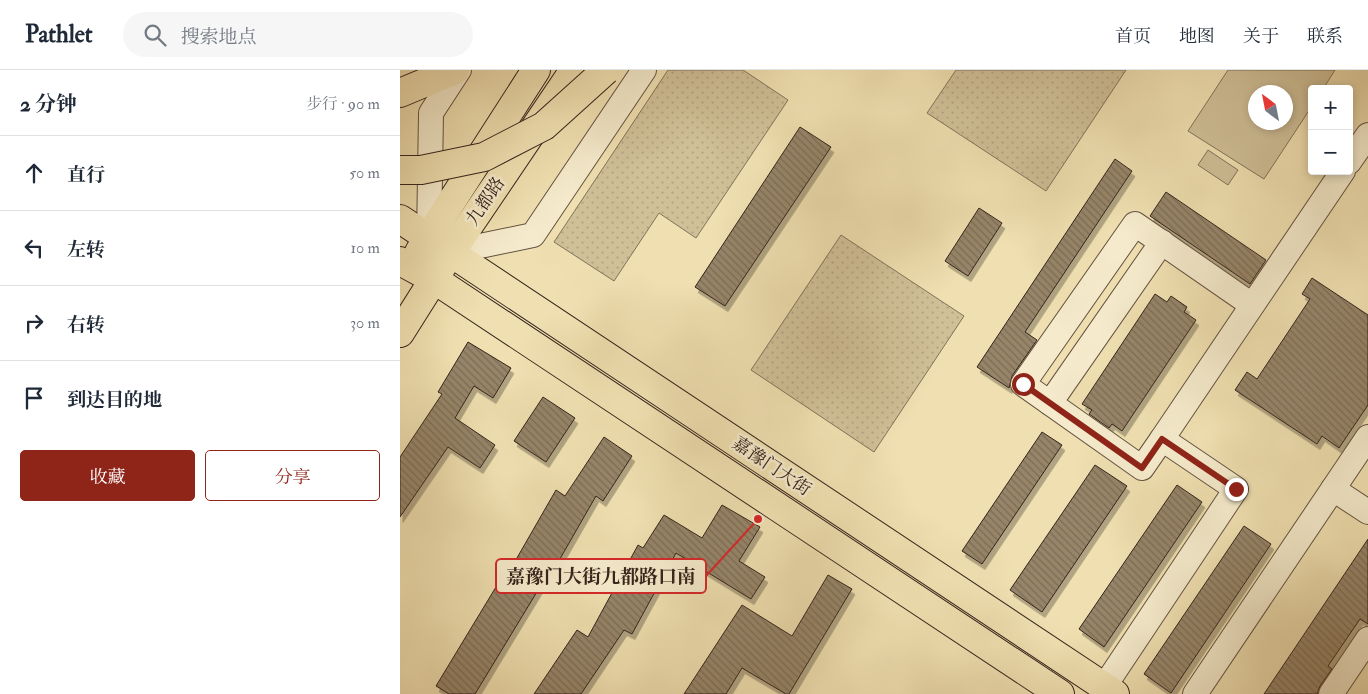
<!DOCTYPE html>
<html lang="zh">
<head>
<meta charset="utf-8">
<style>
	:root { --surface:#fff; --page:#f6f6f7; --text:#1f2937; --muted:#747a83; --line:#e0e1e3; --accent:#8f2418 }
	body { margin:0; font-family:"IM FELL Double Pica","Noto Serif SC",serif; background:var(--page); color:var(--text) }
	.controls { position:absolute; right:15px; top:15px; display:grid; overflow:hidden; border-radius:5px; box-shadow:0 2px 8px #0003 }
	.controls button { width:45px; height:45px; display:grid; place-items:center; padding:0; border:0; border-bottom:1px solid var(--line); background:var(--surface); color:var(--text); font:25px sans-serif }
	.compass { position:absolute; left:848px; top:15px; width:45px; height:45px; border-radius:50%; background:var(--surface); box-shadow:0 2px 8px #0003; rotate:328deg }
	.stop { position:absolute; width:15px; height:15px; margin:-11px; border:4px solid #8f2418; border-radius:50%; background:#fff }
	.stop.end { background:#8f2418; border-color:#fff; box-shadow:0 1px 5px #0008 }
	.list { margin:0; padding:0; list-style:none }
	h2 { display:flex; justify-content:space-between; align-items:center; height:65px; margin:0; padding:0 20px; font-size:21px }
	h2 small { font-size:16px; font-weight:400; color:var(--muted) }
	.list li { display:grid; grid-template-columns:32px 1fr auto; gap:15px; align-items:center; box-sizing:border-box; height:75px; padding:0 20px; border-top:1px solid var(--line) }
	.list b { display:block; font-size:19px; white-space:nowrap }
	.list em { font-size:16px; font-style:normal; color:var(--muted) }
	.actions { display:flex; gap:10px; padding:15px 20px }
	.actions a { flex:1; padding:11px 0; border:1px solid var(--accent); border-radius:5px; text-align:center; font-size:18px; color:var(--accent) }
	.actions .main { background:var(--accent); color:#fff }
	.icon { flex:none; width:28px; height:28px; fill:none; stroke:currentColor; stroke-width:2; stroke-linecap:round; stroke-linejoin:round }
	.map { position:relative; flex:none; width:968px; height:624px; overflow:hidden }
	header { display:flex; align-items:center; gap:30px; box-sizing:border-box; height:70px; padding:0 25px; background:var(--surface); border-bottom:1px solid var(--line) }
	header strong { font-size:24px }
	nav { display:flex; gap:28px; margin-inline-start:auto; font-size:18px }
	.search { width:350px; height:45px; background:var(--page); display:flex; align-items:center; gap:12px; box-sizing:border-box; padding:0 18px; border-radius:28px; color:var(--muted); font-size:19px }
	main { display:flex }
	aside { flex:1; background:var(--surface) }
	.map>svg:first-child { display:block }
</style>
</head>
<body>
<header>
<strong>Pathlet</strong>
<div class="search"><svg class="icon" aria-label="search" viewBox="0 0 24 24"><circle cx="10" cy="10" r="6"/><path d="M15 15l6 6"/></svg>搜索地点</div>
<nav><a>首页</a><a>地图</a><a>关于</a><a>联系</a></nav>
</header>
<main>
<aside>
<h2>2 分钟<small>步行 · 90 m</small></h2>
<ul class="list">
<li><svg class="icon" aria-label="ahead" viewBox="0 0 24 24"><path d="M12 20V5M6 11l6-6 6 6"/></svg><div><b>直行</b></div><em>50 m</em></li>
<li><svg class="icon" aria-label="left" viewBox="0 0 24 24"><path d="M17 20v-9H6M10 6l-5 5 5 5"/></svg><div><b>左转</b></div><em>10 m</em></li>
<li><svg class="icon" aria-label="right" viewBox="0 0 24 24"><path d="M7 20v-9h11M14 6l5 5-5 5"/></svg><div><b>右转</b></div><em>30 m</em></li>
<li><svg class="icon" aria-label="arrive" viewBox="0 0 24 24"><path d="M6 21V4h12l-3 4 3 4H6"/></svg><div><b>到达目的地</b></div></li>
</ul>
<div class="actions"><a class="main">收藏</a><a>分享</a></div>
</aside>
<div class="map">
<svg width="968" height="624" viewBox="0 0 968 624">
	<defs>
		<pattern id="grass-dots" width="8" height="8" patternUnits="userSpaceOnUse" patternTransform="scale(1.25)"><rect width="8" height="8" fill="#d0c098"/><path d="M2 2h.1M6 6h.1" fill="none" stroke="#b3a582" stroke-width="1.8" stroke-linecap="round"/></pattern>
		<pattern id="building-back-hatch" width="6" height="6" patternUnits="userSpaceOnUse" patternTransform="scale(1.25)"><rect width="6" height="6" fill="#968569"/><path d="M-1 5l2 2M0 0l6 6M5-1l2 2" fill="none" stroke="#7b6c56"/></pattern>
		<filter id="shadow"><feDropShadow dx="3" dy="5.5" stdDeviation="0" flood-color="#0004"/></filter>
	</defs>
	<rect width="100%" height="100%" fill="#f0e0b1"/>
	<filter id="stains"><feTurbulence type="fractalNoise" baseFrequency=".004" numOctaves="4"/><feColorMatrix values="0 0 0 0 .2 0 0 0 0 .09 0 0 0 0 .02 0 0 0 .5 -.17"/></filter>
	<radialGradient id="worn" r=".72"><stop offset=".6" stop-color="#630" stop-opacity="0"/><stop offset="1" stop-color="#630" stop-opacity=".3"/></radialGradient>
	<g fill="url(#grass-dots)" stroke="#82725a">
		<path d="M268,0H343L388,30L296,168L259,143L214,211L154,172Z"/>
		<path d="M556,0H726L646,121L527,43Z"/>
		<path d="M441,165L564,246L474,382L351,300Z"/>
	</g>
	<g fill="#d0c098" stroke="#82725a" fill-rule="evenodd">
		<path d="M828,0H935L923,19H912V36L864,109L788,61ZM856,22H886V52H856Z"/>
		<path d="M808,80L838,100L828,115L798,95Z"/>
	</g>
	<g fill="url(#building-back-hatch)" stroke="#35231c" filter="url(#shadow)">
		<path d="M400,57L431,77L325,236L295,217Z"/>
		<path d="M715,89L732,101L625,262L637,270L612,306L609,318L577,297Z"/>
		<path d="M766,122L866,190L850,214L750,146Z"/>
		<path d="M579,138L602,153L568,206L545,191Z"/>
		<path d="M912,208L968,245V335L939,378L922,366L917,374L835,320L847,302L857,309L910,229L902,224Z"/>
		<path d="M755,224L767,232L771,226L787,237L784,242L796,250L722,361L712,354L709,358L689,344L692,340L682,334Z"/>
		<path d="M68,272L111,298L93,328L74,316L55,348L95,375L80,398L48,377L0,447V387L42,324L38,322Z"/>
		<path d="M143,327L175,348L146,392L114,371Z"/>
		<path d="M642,362L662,375L582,494L562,481Z"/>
		<path d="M204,367L232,386L203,431L196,426L149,508L146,507L75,624H49L36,616L99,512L102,514L156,420L165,426Z"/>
		<path d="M695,395L727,416L642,542L610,520Z"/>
		<path d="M777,415L802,432L704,577L679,559Z"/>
		<path d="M322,435L360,457L339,491L365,507L351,529L276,483L232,564L224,560L181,624H134L177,560L188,567L238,475L243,478L264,445L302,468Z"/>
		<path d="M844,456L871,474L771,623L744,604Z"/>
		<path d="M968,469V554L960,549L928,596L932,599L920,616L917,624H864Z"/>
		<path d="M428,505L452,519L389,624H386L342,598L326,624H284L342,535L392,566Z"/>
	</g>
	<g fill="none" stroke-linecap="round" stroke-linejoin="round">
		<g stroke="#645241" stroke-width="26">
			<g id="minor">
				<path d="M949,92L968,65"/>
				<path d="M29,168L31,43L59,0"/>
				<path d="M51,182L133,165L244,0"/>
				<path d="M650,333L762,172"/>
				<path d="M762,369L742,398L623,314L735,154L852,235"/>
				<path d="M933,419L968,442"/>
				<path d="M704,617L836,419L762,369L943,101"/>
				<path d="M795,624L968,367"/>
				<path d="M931,624L968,569"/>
			</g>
		</g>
		<g stroke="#35231c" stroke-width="30">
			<g id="major">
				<path d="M0,149L715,624"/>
				<path d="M19,182L136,0"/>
				<path d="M0,191L35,210L660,624"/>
				<path d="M0,263L51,182L174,0"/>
			</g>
		</g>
		<g stroke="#35231c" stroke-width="30">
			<path id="highway" d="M0,23L55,0"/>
		</g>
		<use href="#minor" stroke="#f5ebcc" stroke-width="24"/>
		<use href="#major" stroke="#f0e0b1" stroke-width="28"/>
		<use href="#highway" stroke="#f0e0b1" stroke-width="28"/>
		<g stroke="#35231c" stroke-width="30" stroke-linecap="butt">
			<path id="highway-bridge" d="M0,100H21L84,87L144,56L206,0"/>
		</g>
		<use href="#highway-bridge" stroke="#f0e0b1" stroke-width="28"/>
	</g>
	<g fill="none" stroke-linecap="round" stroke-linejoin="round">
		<path stroke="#8f2418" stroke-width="6" d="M623,314L742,398L762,369L836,419"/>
	</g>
	<g text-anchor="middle" stroke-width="5" stroke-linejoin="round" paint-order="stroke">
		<g font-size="18" fill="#35231c" stroke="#f5ebcc">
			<text transform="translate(85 131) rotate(-56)" y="6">九都路</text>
			<text transform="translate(372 396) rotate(34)" y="6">嘉豫门大街</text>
		</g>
	</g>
	<path fill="none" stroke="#d62828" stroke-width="2" d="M358 449L306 506"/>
	<circle fill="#d62828" stroke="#f5ebcc" stroke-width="2" cx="358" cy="449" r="5"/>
	<rect fill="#f5ebcc" stroke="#d62828" stroke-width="2" x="96" y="489" width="210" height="34" rx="5"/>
	<g font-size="19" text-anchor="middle" font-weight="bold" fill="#35231c">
		<text x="201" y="513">嘉豫门大街九都路口南</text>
	</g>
	<rect width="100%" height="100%" filter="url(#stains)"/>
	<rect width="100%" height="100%" fill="url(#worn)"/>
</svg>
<div class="controls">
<button>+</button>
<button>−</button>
</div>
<svg class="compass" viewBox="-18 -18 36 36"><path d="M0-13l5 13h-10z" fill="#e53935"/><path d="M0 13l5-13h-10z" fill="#747a83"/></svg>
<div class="stop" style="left:623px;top:314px"></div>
<div class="stop end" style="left:836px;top:419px"></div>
</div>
</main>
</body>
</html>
